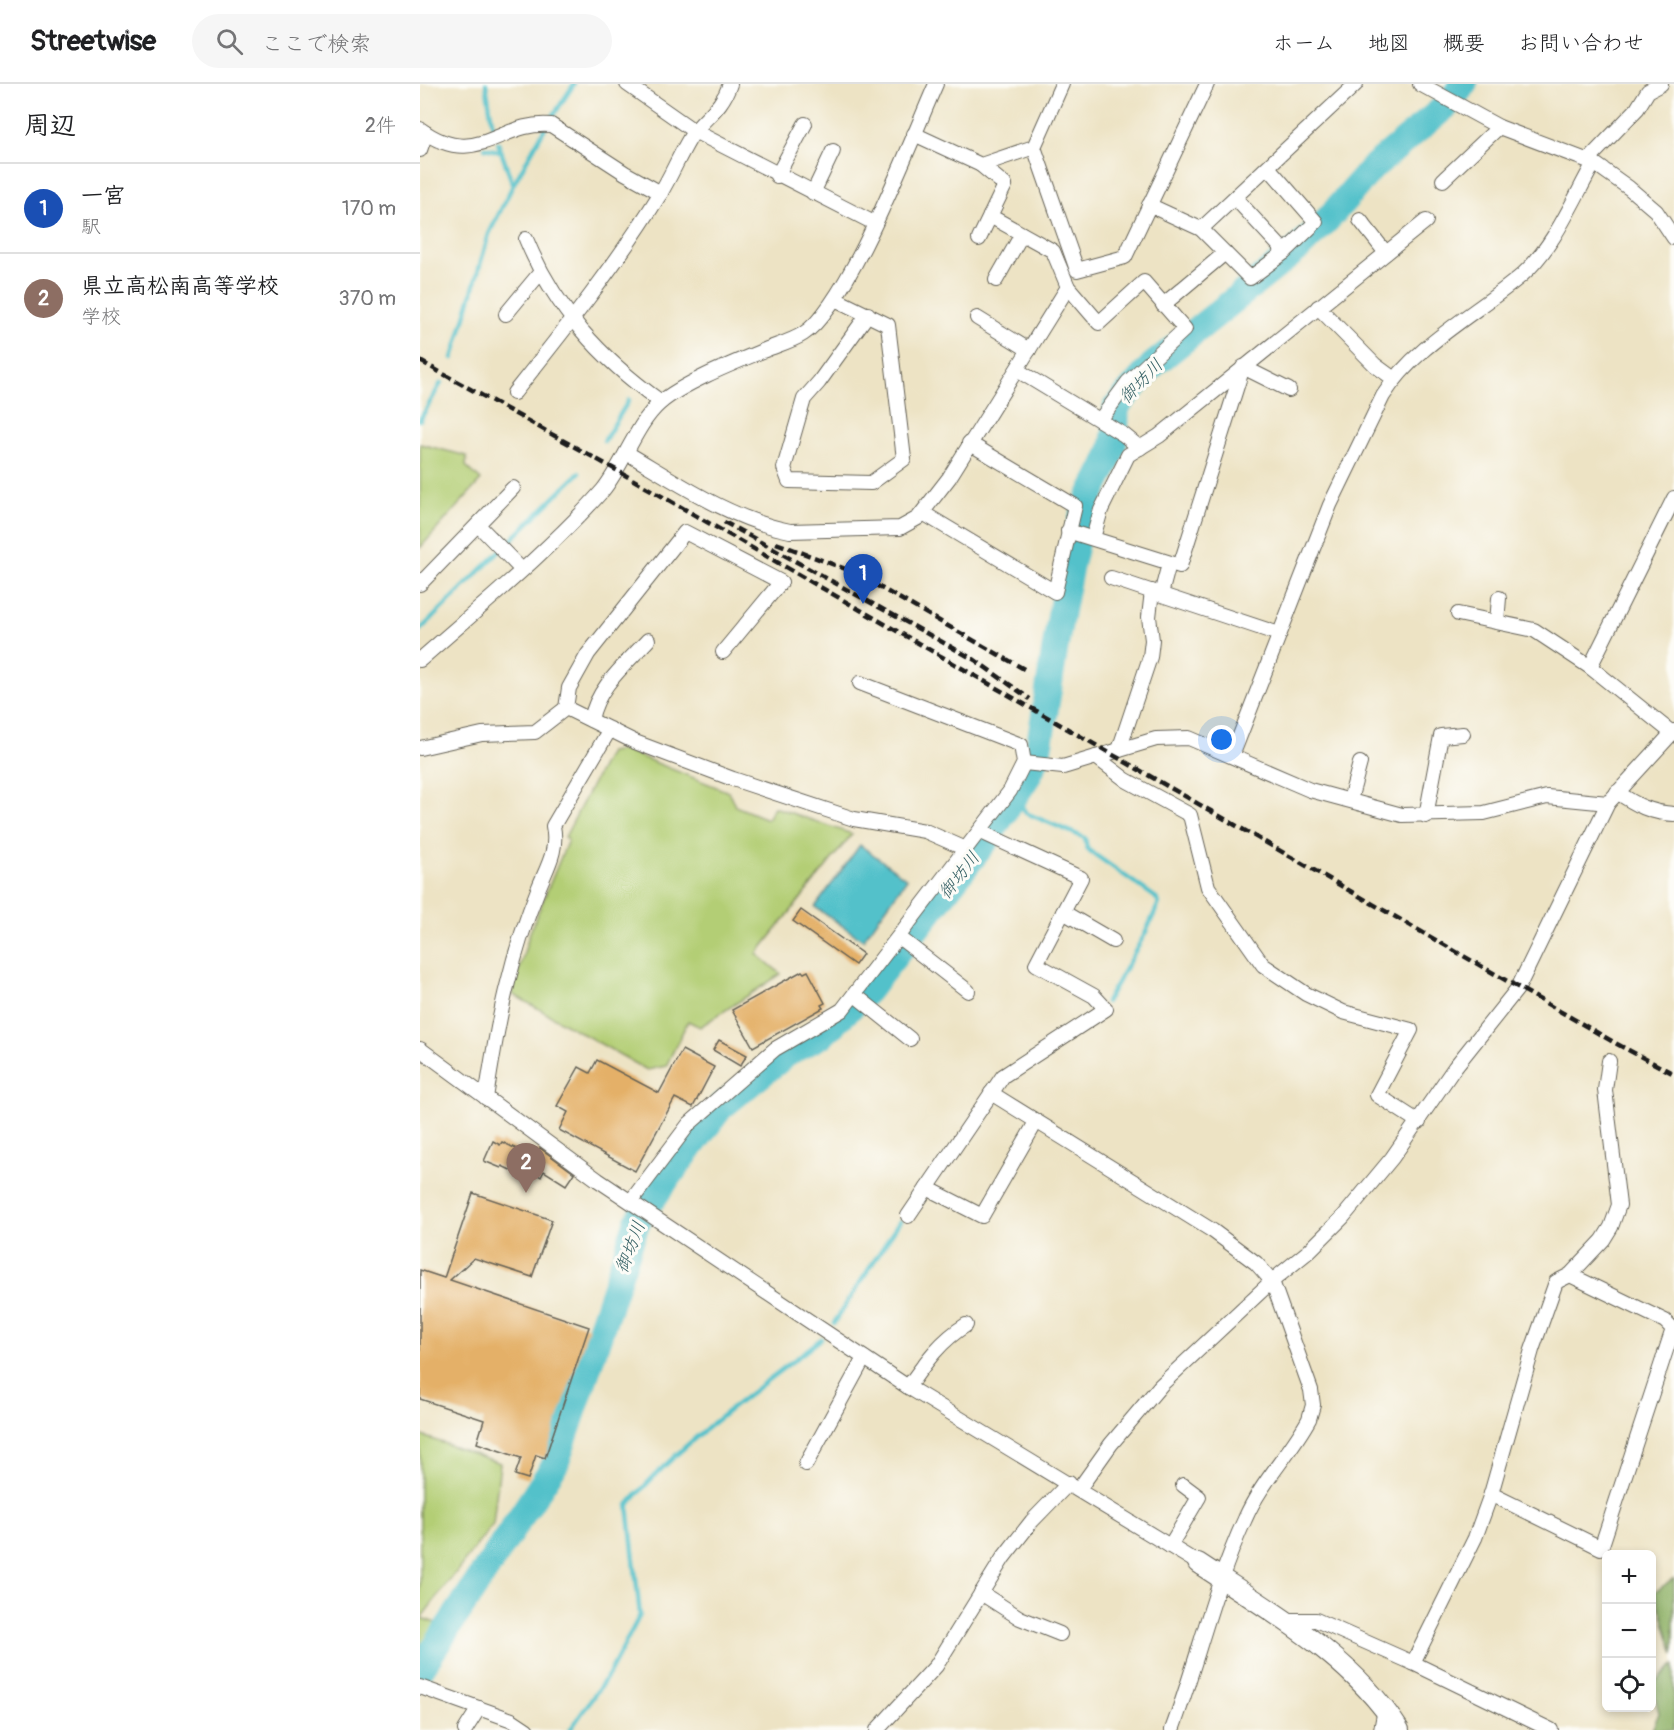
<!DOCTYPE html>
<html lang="ja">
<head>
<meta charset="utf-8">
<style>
	:root { --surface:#fff; --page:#f6f6f6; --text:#202124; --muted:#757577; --line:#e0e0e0; --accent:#111827 }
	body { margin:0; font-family:Pangolin,"Klee One",sans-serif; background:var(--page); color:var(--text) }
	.controls { position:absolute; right:18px; bottom:18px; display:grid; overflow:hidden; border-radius:9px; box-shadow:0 3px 9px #0003 }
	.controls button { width:54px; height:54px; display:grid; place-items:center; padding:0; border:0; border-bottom:2px solid var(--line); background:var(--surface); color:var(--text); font:30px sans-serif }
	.you { position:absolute; left:802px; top:656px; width:21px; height:21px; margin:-15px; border:4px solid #fff; border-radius:50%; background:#1a73e8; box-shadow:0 0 0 9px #1a73e833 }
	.badge { display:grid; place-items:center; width:39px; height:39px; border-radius:50%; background:var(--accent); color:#fff; font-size:20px; font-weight:700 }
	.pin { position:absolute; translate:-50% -50px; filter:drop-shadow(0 2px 3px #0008) }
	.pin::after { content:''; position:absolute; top:32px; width:21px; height:18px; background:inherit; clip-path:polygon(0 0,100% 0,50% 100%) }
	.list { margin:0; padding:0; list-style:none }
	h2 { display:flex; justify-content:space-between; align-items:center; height:78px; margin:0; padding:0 24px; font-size:26px }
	h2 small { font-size:20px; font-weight:400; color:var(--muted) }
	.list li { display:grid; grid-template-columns:39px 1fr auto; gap:18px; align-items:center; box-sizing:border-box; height:90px; padding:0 24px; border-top:2px solid var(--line) }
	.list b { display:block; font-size:22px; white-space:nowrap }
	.list p { margin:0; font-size:20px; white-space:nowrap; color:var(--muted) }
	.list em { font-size:20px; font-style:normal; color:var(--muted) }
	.icon { flex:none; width:33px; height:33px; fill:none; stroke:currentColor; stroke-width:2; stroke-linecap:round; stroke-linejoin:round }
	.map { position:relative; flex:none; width:1254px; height:1646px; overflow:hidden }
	header { display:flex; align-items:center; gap:36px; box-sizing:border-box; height:84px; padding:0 30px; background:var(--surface); border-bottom:2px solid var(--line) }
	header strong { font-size:28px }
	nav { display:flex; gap:33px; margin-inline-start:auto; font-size:21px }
	.search { width:420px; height:54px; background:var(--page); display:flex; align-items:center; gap:15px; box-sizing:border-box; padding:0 21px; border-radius:33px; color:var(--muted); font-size:22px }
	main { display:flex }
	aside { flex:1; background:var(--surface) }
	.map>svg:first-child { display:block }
</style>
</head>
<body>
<header>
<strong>Streetwise</strong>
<div class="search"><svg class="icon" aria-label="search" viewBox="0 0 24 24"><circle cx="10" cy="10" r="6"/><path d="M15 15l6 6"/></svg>ここで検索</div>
<nav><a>ホーム</a><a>地図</a><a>概要</a><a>お問い合わせ</a></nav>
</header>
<main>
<aside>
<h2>周辺<small>2件</small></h2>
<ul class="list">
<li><span class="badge" style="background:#1a4fb4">1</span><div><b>一宮</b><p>駅</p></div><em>170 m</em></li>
<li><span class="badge" style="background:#8d6e63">2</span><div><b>県立高松南高等学校</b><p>学校</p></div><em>370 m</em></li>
</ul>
</aside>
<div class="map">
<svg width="1254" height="1646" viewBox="0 0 1254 1646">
	<rect width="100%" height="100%" fill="#fdfcf7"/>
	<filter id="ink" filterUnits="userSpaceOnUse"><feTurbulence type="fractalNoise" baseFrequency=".0167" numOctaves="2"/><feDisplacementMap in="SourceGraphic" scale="12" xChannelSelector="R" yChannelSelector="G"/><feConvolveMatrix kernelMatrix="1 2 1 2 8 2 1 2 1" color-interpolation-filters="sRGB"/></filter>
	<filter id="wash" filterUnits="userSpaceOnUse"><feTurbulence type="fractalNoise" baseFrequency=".008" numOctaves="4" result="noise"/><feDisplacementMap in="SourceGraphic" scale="24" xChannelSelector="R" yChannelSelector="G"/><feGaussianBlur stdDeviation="1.35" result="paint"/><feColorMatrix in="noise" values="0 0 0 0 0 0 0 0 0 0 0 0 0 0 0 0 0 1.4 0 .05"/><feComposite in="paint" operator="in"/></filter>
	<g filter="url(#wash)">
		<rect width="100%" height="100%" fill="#ede3c4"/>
		<g fill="#b3ce74" stroke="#687548" stroke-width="1.5">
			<path d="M0,360L47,372L46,382L61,396L0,464Z"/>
			<path d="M204,666L309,708L315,722L347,735L354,723L432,750L337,870L361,890L280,943L268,937L246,982L227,986L92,910L110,848L148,756L145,753L189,668Z"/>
			<path d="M0,1351L80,1379L73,1440L1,1534L19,1540L0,1567Z"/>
		</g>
		<g fill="#8eb166" stroke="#556641" stroke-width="1.5">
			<path d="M1254,1494V1571L1235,1508Z"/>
			<path d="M1254,1581V1646H1232L1239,1629L1232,1602Z"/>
		</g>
		<path fill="#53c1ca" stroke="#386e73" stroke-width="1.5" d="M440,761L487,795L443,856L395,823Z"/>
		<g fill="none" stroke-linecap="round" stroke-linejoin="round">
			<g stroke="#53c1ca" stroke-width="4.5">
				<path d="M66,0L74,50"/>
				<path d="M133,32L154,0"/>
				<path d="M65,64L82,68"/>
				<path d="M93,101L125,44"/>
				<path d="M33,274L69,150L93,101L78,59"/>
				<path d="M0,336L21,299"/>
				<path d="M184,357L209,316"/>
				<path d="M0,546L159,389"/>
				<path d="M595,712L606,729L665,754L667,765L735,813L739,819L725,850L686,918"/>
				<path d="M414,1239L480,1137"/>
				<path d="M150,1646L189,1590L220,1531L208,1421C260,1358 337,1306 401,1255"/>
			</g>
			<path stroke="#53c1ca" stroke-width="27" d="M0,1586L136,1379L217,1138L241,1103L301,1023L369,968L402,951L448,906L564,759L608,692L617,673C630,605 637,537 653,470C657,453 661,433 668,417C687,376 697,372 696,323L733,281L879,164L908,135L952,84L1026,22L1044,0"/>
		</g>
		<g id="blocks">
			<g fill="#e4b068">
				<path d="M381,826L443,870L435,881L373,837Z"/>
				<path d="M382,887L384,889L388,887L405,919L401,921L403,924L333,963L312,926Z"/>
				<path d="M299,956L327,971L320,982L293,966Z"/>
				<path d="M262,966L294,983L273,1023L255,1014L215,1087L139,1046L148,1028L137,1022L159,983L170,989L177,976L239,1009Z"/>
				<path d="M73,1057L80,1061L82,1058L113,1073L120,1064L154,1089L146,1101L124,1087L121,1093L105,1082L101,1091L82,1082L81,1084L64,1077Z"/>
				<path d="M53,1109L132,1136L112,1193L54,1174L30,1196L169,1243L125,1374L116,1371L108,1395L95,1391L101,1374L57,1359L64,1336L0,1315V1186L24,1194Z"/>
			</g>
		</g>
	</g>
	<g filter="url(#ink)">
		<use href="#blocks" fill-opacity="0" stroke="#656257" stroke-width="1.5"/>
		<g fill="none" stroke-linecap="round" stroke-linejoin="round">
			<g stroke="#656257" stroke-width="16">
				<g id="street">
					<path d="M207,0L274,47L454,139"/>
					<path d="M642,0L614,63L657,186L705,173L787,0"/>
					<path d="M1000,0L1079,43L1174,79L1209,104L1236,127L1254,154"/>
					<path d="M0,45C57,87 80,36 131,41L205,89L241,109"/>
					<path d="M494,50L561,81L614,63"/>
					<path d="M0,66L6,49"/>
					<path d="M1168,76L1217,25L1228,7L1241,0"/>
					<path d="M357,92L385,40"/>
					<path d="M1023,96L1079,43"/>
					<path d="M393,109L413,67"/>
					<path d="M815,114L865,168"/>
					<path d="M729,121L781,145L830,194L865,168L896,138L848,83"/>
					<path d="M570,132L633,167L648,203L679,239L724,198L765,245L708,298L680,336"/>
					<path d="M940,136L966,169"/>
					<path d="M781,145L936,0"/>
					<path d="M106,155C135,225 180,274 241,318"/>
					<path d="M559,155L585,101L561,81"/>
					<path d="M576,196L602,150"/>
					<path d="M415,215L468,241L484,375L451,399L369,397L364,384L384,315L399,298L448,230"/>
					<path d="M743,221L805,169"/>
					<path d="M898,223L955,281L974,295"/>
					<path d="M86,230L120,189"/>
					<path d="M557,234L609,266"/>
					<path d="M597,286L704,351L720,364"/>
					<path d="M94,309C145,245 197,180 240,110C251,92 259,72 270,54C283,33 301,27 310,0"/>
					<path d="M207,369C258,399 312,436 370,447L480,444L498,434L529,394L648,203"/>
					<path d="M503,429L635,508L655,422L549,359"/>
					<path d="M59,442L101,485"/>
					<path d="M648,447L760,482L823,283L869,306"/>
					<path d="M673,454L681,426L708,371L739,352L1006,137"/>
					<path d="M691,494L859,550"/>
					<path d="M0,500L93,404"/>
					<path d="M741,510L749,480"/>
					<path d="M1038,530L1114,546L1170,583L1252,649"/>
					<path d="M1077,538L1079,514"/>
					<path d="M0,576C59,524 131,465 183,406C204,380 216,340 240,319C263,299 316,278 345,266C357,261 372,257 383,250C429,221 491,56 516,0"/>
					<path d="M1170,583L1254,414"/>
					<path d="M146,624L149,604L168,570L265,448L361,498L303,568"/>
					<path d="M171,636C177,603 206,580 228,556"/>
					<path d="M0,664L62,650L115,648L146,624L215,658L313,695L434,735L505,747L546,765"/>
					<path d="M699,666L730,573L732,556L729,533L732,507"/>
					<path d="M812,672L910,421L963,312C996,260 1056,230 1102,191C1134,163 1153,116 1174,79"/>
					<path d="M676,673L706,696L770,731L788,803L843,881L886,910L923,928L991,946L957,1011L999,1038"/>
					<path d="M604,679L643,683L736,655L769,654L890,706L982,731L1064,729L1127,713L1188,719"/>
					<path d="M1197,708C1216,721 1231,729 1254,730"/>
					<path d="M930,716L940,679"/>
					<path d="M1006,732L1021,652L1043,650"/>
					<path d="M643,828L693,857"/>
					<path d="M480,854L548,907"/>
					<path d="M435,911L490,955"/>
					<path d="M0,965L178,1096L488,1303L778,1479"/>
					<path d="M571,1009L793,1147L836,1179L852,1197L891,1306L893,1321L889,1335C870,1370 841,1398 825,1435C794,1502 778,1576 752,1646"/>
					<path d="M66,1014C78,936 89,877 119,803C128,781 138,766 133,742L190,645"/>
					<path d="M507,1104L562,1132L616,1038"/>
					<path d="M211,1117L269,1040L355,965L422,926L590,707L604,679L601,661L440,599"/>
					<path d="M488,1132L583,992L686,925L674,912L616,880L661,794L561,748"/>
					<path d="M1150,1191L1245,1237L1254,1246"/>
					<path d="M488,1303C505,1279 520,1257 546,1241"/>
					<path d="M386,1380L444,1274"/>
					<path d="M659,1405L691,1360L741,1301L852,1197L889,1167L923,1133L972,1074L1035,983L1098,904L1188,719L1254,647"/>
					<path d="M1071,1410L1181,1464L1253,1245"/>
					<path d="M750,1462L779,1413L763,1401"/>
					<path d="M561,1509L600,1534L640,1550"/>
					<path d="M866,1536H896L993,1579L1131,1646"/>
					<path d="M993,1579L1055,1454L1071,1410L1112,1266L1136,1198L1150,1191L1183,1156L1191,1143L1199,1121L1185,1006L1189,977"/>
					<path d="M0,1603L92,1636L107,1646"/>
					<path d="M45,1646L59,1624"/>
					<path d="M457,1646L516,1582L583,1474L612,1437L649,1399"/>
					<path d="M961,1646L965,1625"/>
				</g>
			</g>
			<g stroke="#656257" stroke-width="22">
				<path id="secondary" d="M778,1479C850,1527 932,1572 979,1646"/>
			</g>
			<use href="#street" stroke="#fff" stroke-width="14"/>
			<use href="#secondary" stroke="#fff" stroke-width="20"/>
			<g stroke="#1c1c1c" stroke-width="4.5" stroke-dasharray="9 4.5" stroke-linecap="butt">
				<path d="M0,277L198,387L1197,960L1254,990"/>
				<path d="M304,438L555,576L610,615"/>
				<path d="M356,459L431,487L604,585"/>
			</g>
		</g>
	</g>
	<g text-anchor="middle" stroke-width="6" stroke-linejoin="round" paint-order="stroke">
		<g font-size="18" font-style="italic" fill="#325e62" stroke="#fdfcf7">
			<text transform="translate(721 297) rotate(-46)" y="6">御坊川</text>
			<text transform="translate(539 791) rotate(-52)" y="6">御坊川</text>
			<text transform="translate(210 1163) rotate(-69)" y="6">御坊川</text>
		</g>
	</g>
</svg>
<div class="controls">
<button>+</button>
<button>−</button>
<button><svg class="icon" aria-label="locate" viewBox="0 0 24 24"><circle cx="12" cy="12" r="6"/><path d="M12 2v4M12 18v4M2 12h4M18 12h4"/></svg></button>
</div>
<div class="you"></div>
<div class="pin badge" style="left:443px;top:520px;background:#1a4fb4">1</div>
<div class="pin badge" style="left:106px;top:1109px;background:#8d6e63">2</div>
</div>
</main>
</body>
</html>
